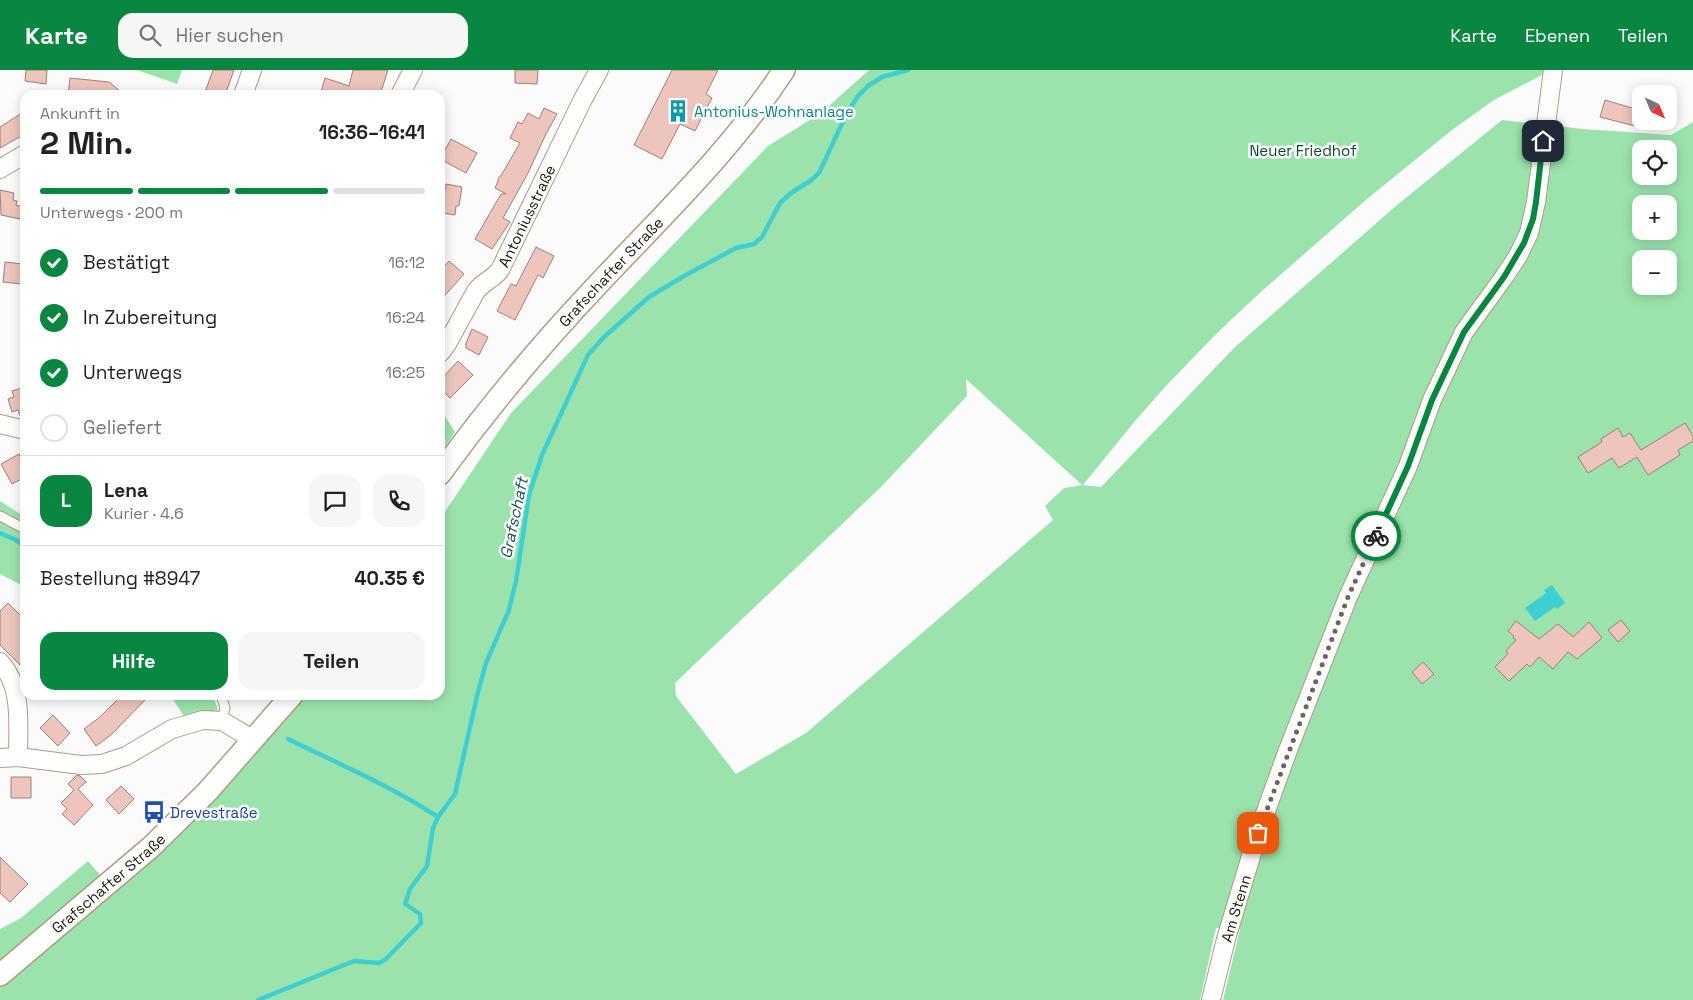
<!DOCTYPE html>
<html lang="de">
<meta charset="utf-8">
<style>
:root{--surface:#fff;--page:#f6f6f6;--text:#222;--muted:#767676;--line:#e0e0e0;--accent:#098640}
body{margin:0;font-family:"Space Grotesk",sans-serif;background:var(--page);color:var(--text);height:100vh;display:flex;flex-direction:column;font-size:19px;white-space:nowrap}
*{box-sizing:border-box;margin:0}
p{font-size:16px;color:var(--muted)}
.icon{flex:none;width:28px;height:28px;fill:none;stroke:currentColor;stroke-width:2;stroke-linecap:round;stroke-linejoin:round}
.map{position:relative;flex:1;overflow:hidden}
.details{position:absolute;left:20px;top:20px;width:425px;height:610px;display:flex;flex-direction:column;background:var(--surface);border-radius:15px;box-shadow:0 2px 12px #0003}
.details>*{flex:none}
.needle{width:32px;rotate:136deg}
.tools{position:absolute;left:1632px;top:15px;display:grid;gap:10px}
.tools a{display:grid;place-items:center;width:45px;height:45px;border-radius:10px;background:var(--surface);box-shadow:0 2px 12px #0003;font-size:25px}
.pin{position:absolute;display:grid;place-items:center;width:42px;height:42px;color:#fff;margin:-21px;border-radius:10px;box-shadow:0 2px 8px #0006}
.courier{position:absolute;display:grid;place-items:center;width:50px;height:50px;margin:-25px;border:4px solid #098640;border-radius:50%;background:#fff;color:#222;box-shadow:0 1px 6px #0007}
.overview em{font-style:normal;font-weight:600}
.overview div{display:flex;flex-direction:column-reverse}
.overview{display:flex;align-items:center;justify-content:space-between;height:85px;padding:0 20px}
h1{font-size:32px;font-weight:600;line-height:38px}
.bar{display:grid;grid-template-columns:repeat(4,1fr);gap:8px 5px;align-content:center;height:60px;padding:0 20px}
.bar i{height:6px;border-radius:4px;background:var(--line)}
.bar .selected{background:var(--accent)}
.bar p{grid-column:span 4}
.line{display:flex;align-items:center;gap:12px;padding:0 20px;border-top:1px solid var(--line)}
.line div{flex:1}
.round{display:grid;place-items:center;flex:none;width:52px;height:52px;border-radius:15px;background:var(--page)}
ol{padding:0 20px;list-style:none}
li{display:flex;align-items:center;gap:15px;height:55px}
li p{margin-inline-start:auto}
li .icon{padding:5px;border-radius:50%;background:var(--accent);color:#fff;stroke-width:4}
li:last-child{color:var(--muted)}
li i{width:28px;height:28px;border:2px solid var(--line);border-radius:50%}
.action{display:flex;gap:10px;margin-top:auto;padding:10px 20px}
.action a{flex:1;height:58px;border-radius:15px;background:var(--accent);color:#fff;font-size:20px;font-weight:600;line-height:58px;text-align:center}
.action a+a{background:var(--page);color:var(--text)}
header{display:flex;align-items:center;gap:30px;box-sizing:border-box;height:70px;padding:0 25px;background:var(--accent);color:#fff}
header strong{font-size:24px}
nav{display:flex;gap:28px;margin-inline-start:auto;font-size:18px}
.search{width:350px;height:45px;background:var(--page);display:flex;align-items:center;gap:12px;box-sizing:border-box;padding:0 18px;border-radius:15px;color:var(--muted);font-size:19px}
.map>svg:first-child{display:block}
</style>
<header>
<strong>Karte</strong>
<div class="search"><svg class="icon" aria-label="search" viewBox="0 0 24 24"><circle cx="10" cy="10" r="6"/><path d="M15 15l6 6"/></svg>Hier suchen</div>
<nav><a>Karte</a><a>Ebenen</a><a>Teilen</a></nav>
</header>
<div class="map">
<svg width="1693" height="930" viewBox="0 0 1693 930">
<rect width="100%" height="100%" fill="#fbfbfb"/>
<!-- green -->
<path fill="#9be3ad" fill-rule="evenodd" d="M137,0H182L177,14Z
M869,0H1543L1542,5L1494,30L1452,60L1367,129L1263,220L1217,263L1165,317L1135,351L1083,415L1101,417L1235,277L1397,135L1502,50L1583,59L1671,65L1693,52V930H1223L1240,859L1216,858L1200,930H0V917L164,780L306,625H440V449L511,343L768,76L821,43ZM1641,79H1669V106H1641ZM1641,134H1669V161H1641ZM1641,189H1669V216H1641ZM966,309L1082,415L1064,418L1045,436L1053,450L806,663L736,704L676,626L675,613L881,417L967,326Z
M440,338L455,362L440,384Z
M0,431L25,447V517L0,504Z
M170,625H213L218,640L184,646Z
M88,791L101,806L0,893V859L21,848Z"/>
<!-- water -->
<path fill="#3fced1" d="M1552,515L1565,533L1557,539L1555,537L1535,551L1525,538L1546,523L1544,520Z"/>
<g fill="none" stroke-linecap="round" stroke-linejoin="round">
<!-- stream -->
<path stroke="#3fced1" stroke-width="4.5" d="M0,463L16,470L25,477
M203,625L206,627
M288,669C339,694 391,716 438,747
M258,930L354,891L379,893L386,889L421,853L420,844L405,834L410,819L427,796L433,758L438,747L455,724L477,626L486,593L509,540L516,511L529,425L542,385L588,285L604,267L649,227L684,206L736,178L754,174L762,167L780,133L791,123L810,111L819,103L846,45L858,26L868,16L882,7L908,0"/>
</g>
<!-- building -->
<path fill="#edc5bc" stroke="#a27e76" d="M26,0H47L46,14L25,11Z
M213,0H234L225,25H204Z
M353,0H388L380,25H320L325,8L349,16Z
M515,0H538L537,14L515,13Z
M672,0H718L706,24L712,28L695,61L680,54L662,89L634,75Z
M70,8L109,12L125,25H68Z
M1605,30L1639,40L1635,56L1600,47Z
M544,38L557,44L546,64L528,103L503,148L510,152L492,179L475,169L501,124H506L495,118L498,111V109L502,104L520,73L510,68L518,52L522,54L528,43L539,49Z
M25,41V64L0,78V57Z
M451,69L477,83L466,103L440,89Z
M446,114L462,117L459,136H456L455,145L442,143L443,134L440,133V117L446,118Z
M0,120L14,123L13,130L17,131L16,135L22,137L20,149L1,145Z
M536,177L554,186L543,208L538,205L515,250L497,241L511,214L516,216Z
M449,191L464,204L440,231V202Z
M5,192L23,194L21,214L3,212Z
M472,259L488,267L479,285L466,278V273Z
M458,291L473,305L450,328L440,318V310Z
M25,317V349L21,348L18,340L12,342L8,329L14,327L12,321Z
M1685,353L1693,366V371L1678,380L1680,385L1648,405L1637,387L1619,398L1612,388L1588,403L1578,387L1602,372L1601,369L1618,358L1623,367L1630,363L1641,380Z
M19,384L25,396V407L12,414L1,394Z
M8,533L25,550V600L0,575V541Z
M1621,550L1630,561L1618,572L1608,560Z
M1516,551L1539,569L1558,554L1573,567L1589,552L1602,568L1577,589L1568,582L1553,599L1539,587L1530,597L1527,594L1509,611L1495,597L1508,584L1506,581L1516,570L1513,568L1514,566L1508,561Z
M1423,592L1434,604L1422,614L1412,602Z
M122,625H150L112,664L96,676L84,659L100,647Z
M53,645L70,663L58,676L40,658Z
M77,705L80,706L86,712L78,719L93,735L74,755L62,744L67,739L61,733L74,720L68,714Z
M11,707H31V728H11Z
M121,716L134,729L119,744L106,730Z
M0,787L28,814L10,832L0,823Z"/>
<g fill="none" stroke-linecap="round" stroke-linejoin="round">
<defs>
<path id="service" d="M0,446L25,459
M221,625L225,638L222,651"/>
<g id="minor">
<path d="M243,25L252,0"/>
<path d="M400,25L413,0"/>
<path d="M0,99L25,84"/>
<path id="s1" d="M440,283L447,274L476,221C483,212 493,209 500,200L582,31L599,0"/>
<path d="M0,354L25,360"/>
<path d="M0,592C23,617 18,655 18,687"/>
<path d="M0,688L18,687L81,695L102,694L126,686L172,659L203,650L222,651L254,670"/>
<path id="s2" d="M1211,930L1226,869L1258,763L1288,680L1348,527L1408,396L1432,330L1464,262L1504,207L1518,186L1529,163L1536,132L1553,0"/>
</g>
<g id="tertiary">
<path id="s3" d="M440,404C490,335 544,271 603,209C666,142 733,78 784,0"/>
<path id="s4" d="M0,905L151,777L208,721L292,625"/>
</g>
</defs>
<!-- service casing -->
<use href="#service" stroke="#b19b7f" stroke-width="11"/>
<!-- minor casing -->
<use href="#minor" stroke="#b19b7f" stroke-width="20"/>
<!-- tertiary casing -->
<use href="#tertiary" stroke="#b19b7f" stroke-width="24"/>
<!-- service -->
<use href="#service" stroke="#fff" stroke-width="9"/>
<!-- minor -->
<use href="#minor" stroke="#fff" stroke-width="18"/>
<!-- tertiary -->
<use href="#tertiary" stroke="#fff" stroke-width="21"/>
</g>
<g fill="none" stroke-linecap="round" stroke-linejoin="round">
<!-- done -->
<path stroke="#6b665f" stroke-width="5" stroke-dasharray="0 9" d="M1258,763L1348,527L1376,466"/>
<!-- route -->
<path stroke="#098640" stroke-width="6" d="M1376,466L1408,396L1432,330L1464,262L1504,207L1524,173L1533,149L1536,132L1543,71"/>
</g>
<!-- icons -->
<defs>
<symbol id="building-bare" viewBox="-9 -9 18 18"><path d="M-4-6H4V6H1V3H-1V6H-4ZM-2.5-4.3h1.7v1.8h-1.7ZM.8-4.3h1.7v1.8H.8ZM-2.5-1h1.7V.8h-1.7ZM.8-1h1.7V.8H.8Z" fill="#0f9aa8" stroke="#fff" stroke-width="2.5" paint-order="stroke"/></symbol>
<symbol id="bus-bare" viewBox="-9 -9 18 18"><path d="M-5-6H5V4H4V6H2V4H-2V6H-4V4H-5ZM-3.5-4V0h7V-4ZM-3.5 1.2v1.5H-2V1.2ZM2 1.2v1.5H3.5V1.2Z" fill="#1a4fb4" stroke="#fff" stroke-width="2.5" paint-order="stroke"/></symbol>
</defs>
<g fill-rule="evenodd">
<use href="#building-bare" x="662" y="25" width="32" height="32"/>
<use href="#bus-bare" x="138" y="726" width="32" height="32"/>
</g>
<g text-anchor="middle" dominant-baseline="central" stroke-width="5" stroke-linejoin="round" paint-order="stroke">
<!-- culture labels -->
<g font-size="15" fill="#0d838f" stroke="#fff" text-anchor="start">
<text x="694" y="41">Antonius-Wohnanlage</text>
</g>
<!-- park labels -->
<g font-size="15" fill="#0c4a24" stroke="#fff">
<text x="1303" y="80">Neuer Friedhof</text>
</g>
<!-- street labels -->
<g font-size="15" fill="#1e160b" stroke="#fff">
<text stroke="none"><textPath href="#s1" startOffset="164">Antoniusstraße</textPath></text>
<text stroke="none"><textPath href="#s3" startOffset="265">Grafschafter Straße</textPath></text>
<text stroke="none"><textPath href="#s4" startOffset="142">Grafschafter Straße</textPath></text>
<text stroke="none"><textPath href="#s2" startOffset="95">Am Stenn</textPath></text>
</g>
<!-- transit labels -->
<g font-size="15" fill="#164399" stroke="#fff" text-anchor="start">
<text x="170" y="742">Drevestraße</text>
</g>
<!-- water labels -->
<g font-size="16" font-style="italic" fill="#1a5556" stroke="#fff">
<text transform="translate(514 448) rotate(-78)">Grafschaft</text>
</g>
</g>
</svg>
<div class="tools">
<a><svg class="needle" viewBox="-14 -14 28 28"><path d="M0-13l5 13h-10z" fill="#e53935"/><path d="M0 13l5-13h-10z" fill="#767676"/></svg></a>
<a><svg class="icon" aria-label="locate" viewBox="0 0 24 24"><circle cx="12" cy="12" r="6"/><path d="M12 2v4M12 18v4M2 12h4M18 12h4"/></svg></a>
<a>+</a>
<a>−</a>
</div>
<div class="pin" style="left:1258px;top:763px;background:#ea580c"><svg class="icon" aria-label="bag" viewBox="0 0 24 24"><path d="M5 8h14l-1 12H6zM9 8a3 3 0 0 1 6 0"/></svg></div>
<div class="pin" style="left:1543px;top:71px;background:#1f2937"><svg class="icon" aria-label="home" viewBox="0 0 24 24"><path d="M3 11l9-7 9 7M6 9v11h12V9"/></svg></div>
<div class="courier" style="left:1376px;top:466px"><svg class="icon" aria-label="bike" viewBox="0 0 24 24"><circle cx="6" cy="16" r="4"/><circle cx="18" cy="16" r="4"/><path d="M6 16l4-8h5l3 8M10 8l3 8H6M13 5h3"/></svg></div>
<section class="details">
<div class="overview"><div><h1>2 Min.</h1><p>Ankunft in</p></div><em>16:36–16:41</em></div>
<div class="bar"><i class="selected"></i><i class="selected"></i><i class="selected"></i><i></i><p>Unterwegs · 200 m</p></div>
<ol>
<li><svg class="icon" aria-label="check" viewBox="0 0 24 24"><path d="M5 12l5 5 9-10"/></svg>Bestätigt<p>16:12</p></li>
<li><svg class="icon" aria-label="check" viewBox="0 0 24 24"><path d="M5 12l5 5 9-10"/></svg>In Zubereitung<p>16:24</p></li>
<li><svg class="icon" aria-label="check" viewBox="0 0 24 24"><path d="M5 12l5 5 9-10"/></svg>Unterwegs<p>16:25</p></li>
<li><i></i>Geliefert</li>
</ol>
<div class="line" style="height:90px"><b class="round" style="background:var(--accent);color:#fff">L</b><div><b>Lena</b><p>Kurier · 4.6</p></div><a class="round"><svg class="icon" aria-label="chat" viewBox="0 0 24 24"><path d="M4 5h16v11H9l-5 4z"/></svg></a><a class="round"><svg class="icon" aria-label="phone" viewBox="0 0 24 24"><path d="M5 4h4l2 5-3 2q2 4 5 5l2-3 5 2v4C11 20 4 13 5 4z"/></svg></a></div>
<div class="line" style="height:65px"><div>Bestellung #8947</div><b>40.35 €</b></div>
<div class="action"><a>Hilfe</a><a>Teilen</a></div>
</section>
</div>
